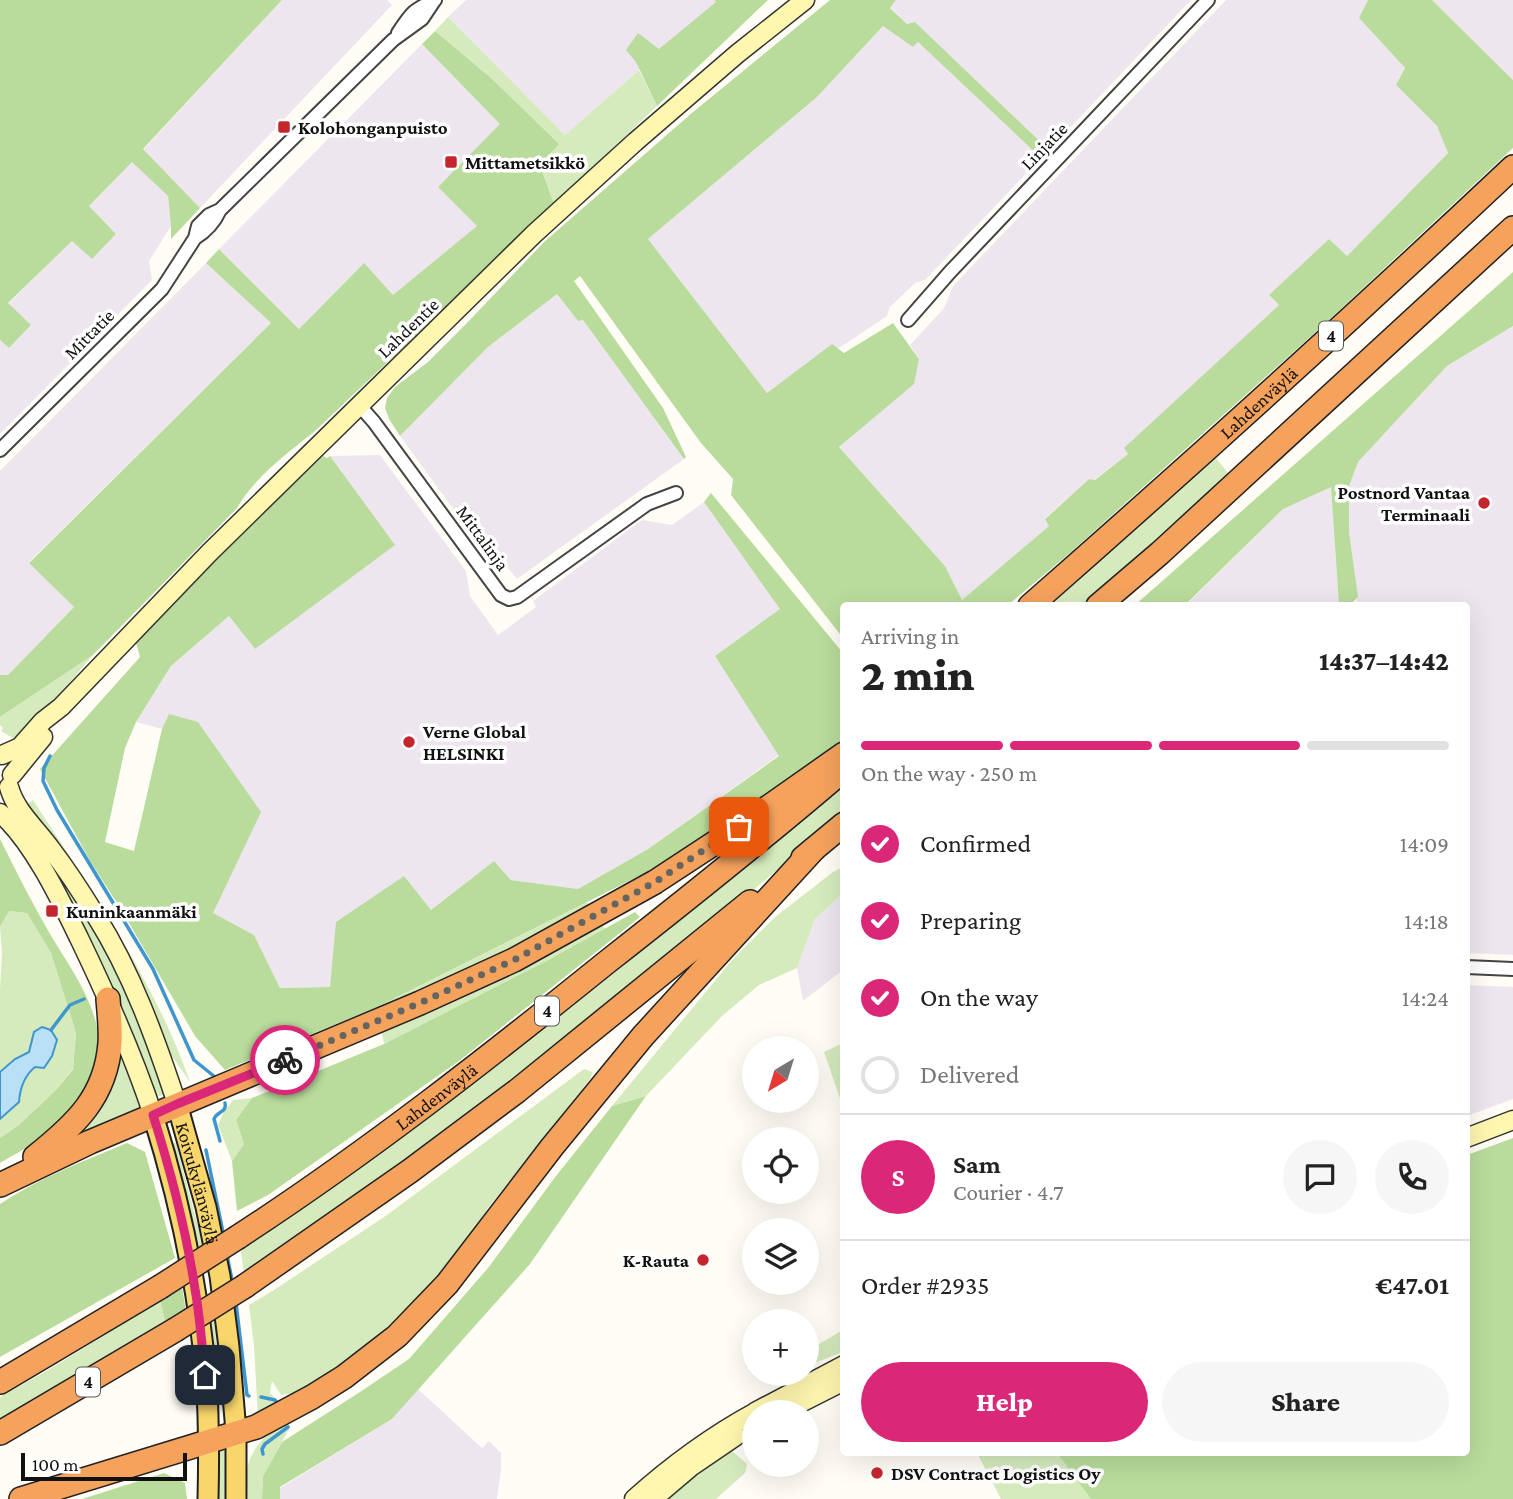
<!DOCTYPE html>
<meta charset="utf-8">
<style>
:root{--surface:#fff;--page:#f6f6f6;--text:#222;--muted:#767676;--line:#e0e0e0;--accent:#db2777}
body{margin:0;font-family:"Crimson Pro",serif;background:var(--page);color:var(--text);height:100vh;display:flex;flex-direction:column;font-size:26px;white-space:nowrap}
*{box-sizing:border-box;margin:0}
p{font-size:23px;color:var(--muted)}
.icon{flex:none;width:38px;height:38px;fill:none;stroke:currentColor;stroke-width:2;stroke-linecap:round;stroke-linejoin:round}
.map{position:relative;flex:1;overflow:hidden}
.sheet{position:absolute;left:840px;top:602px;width:630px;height:854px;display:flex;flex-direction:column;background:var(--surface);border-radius:7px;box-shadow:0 7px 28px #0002}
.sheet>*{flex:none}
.needle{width:46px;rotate:218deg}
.tools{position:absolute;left:742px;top:1036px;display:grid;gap:14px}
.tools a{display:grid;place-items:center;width:77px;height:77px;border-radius:50%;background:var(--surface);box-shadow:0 7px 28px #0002;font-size:35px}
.scale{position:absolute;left:21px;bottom:18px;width:166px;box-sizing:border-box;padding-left:7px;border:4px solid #111;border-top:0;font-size:19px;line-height:24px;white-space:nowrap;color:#111;-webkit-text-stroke:5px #fff;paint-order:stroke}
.pin{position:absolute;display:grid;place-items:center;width:60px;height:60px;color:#fff;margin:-30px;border-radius:14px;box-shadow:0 4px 10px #0006}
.courier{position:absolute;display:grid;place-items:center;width:70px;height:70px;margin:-35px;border:5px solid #db2777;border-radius:50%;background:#fff;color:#222;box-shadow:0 2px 9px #0007}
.summary em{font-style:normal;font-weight:800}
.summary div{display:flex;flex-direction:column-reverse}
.summary{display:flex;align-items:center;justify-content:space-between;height:119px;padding:0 21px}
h1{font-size:46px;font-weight:800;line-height:52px}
.bar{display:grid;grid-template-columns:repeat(4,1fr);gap:10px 7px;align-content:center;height:84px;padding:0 21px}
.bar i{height:9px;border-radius:5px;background:var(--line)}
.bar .on{background:var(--accent)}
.bar p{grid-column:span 4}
.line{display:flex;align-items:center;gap:18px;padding:0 21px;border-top:2px solid var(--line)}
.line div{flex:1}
.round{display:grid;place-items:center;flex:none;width:74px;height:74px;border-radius:37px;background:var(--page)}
ol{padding:0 21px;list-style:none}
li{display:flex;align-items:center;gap:21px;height:77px}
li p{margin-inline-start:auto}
li .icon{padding:7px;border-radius:50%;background:var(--accent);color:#fff;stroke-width:4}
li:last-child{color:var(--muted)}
li i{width:38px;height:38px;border:4px solid var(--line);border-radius:50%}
.primary-button{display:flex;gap:14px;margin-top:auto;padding:14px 21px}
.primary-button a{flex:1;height:80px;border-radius:42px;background:var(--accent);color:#fff;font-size:28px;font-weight:800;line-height:80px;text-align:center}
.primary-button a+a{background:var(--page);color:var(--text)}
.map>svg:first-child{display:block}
</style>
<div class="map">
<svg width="1513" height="1499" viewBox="0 0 1513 1499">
<rect width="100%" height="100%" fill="#fffdf5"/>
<!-- industrial -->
<path fill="#eee6ef" d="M282,0H387L392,5L200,208L143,150Z
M466,0H714L716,2L565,135L448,17Z
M896,0H1191L1049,150L915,22L907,24L890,7Z
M1226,0H1368L1359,18L1405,68L1396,85L1437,126L1448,153L1347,256L1329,239L1269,295L1279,305L1125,448L1128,454L1094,480L1089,479L1045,518L1049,526L962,600L945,566L839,447L913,384L919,359L910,345L944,308L953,286Z
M1432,0H1513V80Z
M883,26L913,46L918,42L1041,158L925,280L915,283L890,307L887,316L838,349L832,345L767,393L648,239L817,97Z
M422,44L501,124L438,187L478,226L393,295L363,264L299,329L219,249Z
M133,161L168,196L171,226L149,261L152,280L0,434V340L9,348L31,325L8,304L72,240L92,259L116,234L89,206Z
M206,263L271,323L29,562L74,607L8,675H0V471Z
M557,294L578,321L583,320L684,459L517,579L506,566L487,555L400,436L488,347Z
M1513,326V955L1467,953L1466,606L1357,605L1349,532V485L1358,462L1447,366Z
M380,455L466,571L470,596L498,635L536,607L533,601L642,520L672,525L704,502L781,609L715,656L779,755L648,849L578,889L511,880L494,861L431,910L404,877L337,922L330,987L280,988L254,935L212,913L169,714L162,729L136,722L171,666L229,616L255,649L394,545L330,456Z
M1331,486L1339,605L1185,606L1283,509Z
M843,893V970L803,1001L797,968L815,919Z
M1466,985L1513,987V1099L1467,1116Z
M418,1389L482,1448L489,1441L501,1453V1470L497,1499H280V1488L392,1419Z"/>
<!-- green -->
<path fill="#d5ebbd" d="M448,17L565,135L639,70L657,106L554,204L540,164L558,144L491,78L435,31Z
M1216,458L1232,478L1087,605L1050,606Z
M93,655L19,742L1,731L3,728L0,725V717Z
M843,783V814L710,927L386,1178L244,1274L241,1251L248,1243C351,1172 454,1100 553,1022C651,944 747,863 843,783Z
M33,800C91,890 155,981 190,1082L169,1052L152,1010L22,808Z
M18,817L39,841L104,945L135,1010L167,1094L155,1097Z
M843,867V893L815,919L797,968L759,985L722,1016L646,1096L612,1106L732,960L775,917L833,872Z
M587,902L605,929L550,959L384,1044L377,1007Z
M9,911L27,913L51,953L76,1033L73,1068L57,1089L19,1125L0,1138V989L2,952L0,927Z
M843,1043V1107L824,1052Z
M118,1044L143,1113L57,1149Z
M584,1069L593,1072L590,1079L488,1208L452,1263L382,1332L345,1364L297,1393L281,1395L272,1381L270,1393L282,1406L258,1417L254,1346L249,1305L274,1290L387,1215Z
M252,1098L236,1120L244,1144L232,1161L218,1125L224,1112L233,1100Z
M176,1143L203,1246L197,1249L170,1144Z
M160,1301L166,1324L0,1425V1397L50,1369Z
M218,1318L226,1400H220L211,1323Z
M843,1330V1352L807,1366V1351Z
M287,1419L290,1427L263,1476L262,1499H248C248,1489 246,1475 248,1465C254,1445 269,1430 287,1419Z
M229,1450L231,1499H216V1451Z
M732,1451L747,1464L745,1473L716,1499H668L685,1484Z
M977,1453H1057L1091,1499H1001Z"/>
<!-- forest -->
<path fill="#b9dc9c" d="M0,0H282L143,149L200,208L171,239V226L168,196L132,162L89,206L116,234L92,259L72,241L8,303L31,325L9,348L0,340Z
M714,0H768L657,106L636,62L626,50L638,33L659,49L716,2Z
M830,0H896L890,8L907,24L915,22L1049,150L1041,158L918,42L913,47L883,26L817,97L648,239L767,393L832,344L844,353L893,323L919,359L914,384L839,447L945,566L962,600L1049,526L1045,519L1089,479L1095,480L1128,454L1124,448L1279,305L1269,295L1329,239L1347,256L1448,153L1437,126L1396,85L1405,68L1359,18L1368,0H1432L1513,80V148L1330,319L1071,552L1008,605L844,606L843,638L731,495L733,479L701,443L580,276L574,281L663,408L686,457L684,459L583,320L578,321L557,294L488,347L400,436L389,419L385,408L387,398L395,387L428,362L467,323L544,242L693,112Z
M435,31L491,78L559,144L540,165L554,204L314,432C286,454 255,477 237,508L93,655L0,717V675H8L74,607L29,563L271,323L206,263L219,249L299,329L364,263L393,295L477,226L438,187L500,124L422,44Z
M1513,272V326L1447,366L1358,462L1349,486V532L1358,597L1350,605H1339L1331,487L1283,509L1185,605H1135Z
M323,456L327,458L330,456L395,545L255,649L229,616L171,666L136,722L125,748L105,842L134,851L162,729L169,714L198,722L261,812L213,913L254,935L280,988L330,987L336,922L404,876L431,910L494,861L511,880L578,889L648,849L779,756L715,656L780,609L704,502L711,493L843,653V741L797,777L687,852L377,1007L225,1070L195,1036L119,906L90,861L40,769L140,657L135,639Z
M0,839C16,871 32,903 50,934C66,961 86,988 95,1019C108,1061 82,1105 50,1132C36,1144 16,1153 0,1163V1138L19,1125L57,1089L73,1069L76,1033L51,953L27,913L9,911L0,927Z
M635,912L640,917L459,1061L268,1195L237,1211L232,1161L244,1144L236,1120L252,1098L384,1044L550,959Z
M646,1096L530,1264L392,1419L280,1487V1499H262L263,1476L282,1442L360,1392L409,1359L488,1268L556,1176L612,1106Z
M1513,1138V1499H1091L1057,1453L1466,1452L1467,1155Z
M127,1143L145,1152L175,1258L0,1357V1204C39,1178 84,1161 127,1143Z
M182,1287L186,1311L166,1324L160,1301Z
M164,1473L185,1483L187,1499H82Z"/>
<!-- water -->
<path fill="#b9e0f7" stroke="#3f96cf" stroke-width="2" d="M42,1027L51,1030L57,1040L52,1056L44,1068L35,1067C24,1076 20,1088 19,1102L0,1119V1072L15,1059L29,1052L34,1032Z"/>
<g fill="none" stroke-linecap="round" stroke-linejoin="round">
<!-- stream -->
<path stroke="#3f96cf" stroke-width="3.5" d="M50,756L44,768L43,781L57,810L153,969L194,1060L215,1077
M51,1030L70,1005L84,999
M220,1141L214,1119C217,1111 227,1113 225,1103
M206,1150L224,1237
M227,1255L233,1285
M236,1303L247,1395L249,1396
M261,1397L275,1400L277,1403
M263,1454L262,1449L265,1444L288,1427"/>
<defs>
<path id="street" d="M398,33C412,12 412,11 435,0
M195,238C207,231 214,223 220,210
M908,320L950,272L1208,0
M359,405L374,422L501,595L509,599L517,597L647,504L676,493
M0,450L162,289L195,238L198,226L209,215L220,210L393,40L422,19L434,1
M1466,967L1513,969"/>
<path id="secondary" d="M2,755L20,747L43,721L61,707L209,553L534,234L635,142L737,54L805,0
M12,775L43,737
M9,787C16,812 36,828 51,849C67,870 82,893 96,916C132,973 156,1040 177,1104
M0,813C33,842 60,899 79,938C107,996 133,1054 153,1115
M1466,1138L1513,1120
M755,1412L844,1365
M783,1412L844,1381
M634,1499C671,1466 710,1437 754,1413
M653,1499L692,1466L736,1436"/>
<g id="primary">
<path id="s1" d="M177,1104L206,1207L220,1276L229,1347L236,1432V1499"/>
<path d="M153,1115C180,1201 198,1287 206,1376C209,1417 209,1458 208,1499"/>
</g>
<g id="highway">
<path id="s2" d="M1030,606C1194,462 1355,316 1513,167"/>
<path d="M1098,606L1160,553L1513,228"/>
<path d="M803,858L844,824"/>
<path d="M35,1157C75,1125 106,1097 110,1043C111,1028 109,1013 108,999"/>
<path d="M0,1185L90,1142L420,1003L514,960L655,882L760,813L844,754"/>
<path id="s3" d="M238,1237C367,1153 488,1058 607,962C686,900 765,837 841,772"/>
<path d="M245,1286L410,1171L517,1091L750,902"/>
<path d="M0,1382L160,1287"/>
<path d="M0,1433L175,1330"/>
<path d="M21,1499L256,1427L312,1397L344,1377L397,1336L447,1284L552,1147L643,1036L813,850"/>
</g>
</defs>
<!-- street casing -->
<use href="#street" stroke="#444" stroke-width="16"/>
<!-- secondary casing -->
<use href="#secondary" stroke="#333" stroke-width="21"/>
<!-- primary casing -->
<use href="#primary" stroke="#222" stroke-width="23"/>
<!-- highway casing -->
<use href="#highway" stroke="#222" stroke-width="26"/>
<!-- street -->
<use href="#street" stroke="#fff" stroke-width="12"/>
<!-- secondary -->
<use href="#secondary" stroke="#fff6b0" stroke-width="18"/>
<!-- primary -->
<use href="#primary" stroke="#f9d66b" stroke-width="19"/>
<!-- highway -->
<use href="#highway" stroke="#f5a25d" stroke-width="23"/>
<defs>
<path id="highway-bridge" d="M160,1287L238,1237
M175,1330L245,1286"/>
</defs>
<!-- highway-bridge casing -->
<use href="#highway-bridge" stroke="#222" stroke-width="26" stroke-linecap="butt"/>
<!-- highway-bridge -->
<use href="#highway-bridge" stroke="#f5a25d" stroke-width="23"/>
</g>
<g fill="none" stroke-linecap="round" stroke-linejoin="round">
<!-- done -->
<path stroke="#646461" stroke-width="7" stroke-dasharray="0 12.6" d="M285,1060L420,1003L514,960L655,882L739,827"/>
<!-- route -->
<path stroke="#db2777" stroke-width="9" d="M205,1375C202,1346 200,1317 195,1289C186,1230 171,1172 153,1115L177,1104L285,1060"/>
</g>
<!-- markers -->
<g fill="#c4262e" stroke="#fff" stroke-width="2.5">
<rect x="277" y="120" width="14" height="14" rx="3.5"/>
<rect x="444" y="155" width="14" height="14" rx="3.5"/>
<circle cx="1484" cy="503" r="7"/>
<circle cx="409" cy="742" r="7"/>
<rect x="45" y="904" width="14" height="14" rx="3.5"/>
<circle cx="703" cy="1260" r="7"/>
<circle cx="877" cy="1473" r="7"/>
</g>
<g text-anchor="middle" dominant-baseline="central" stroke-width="7" stroke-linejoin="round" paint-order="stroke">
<!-- shield labels -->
<g fill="#fff" stroke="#585858" stroke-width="2">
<rect x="1319" y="321.5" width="24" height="29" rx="5"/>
<rect x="535" y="996.5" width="24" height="29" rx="5"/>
<rect x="76" y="1367.5" width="24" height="29" rx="5"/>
</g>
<g font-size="18" font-weight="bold" fill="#111">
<text x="1331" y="336">4</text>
<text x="547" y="1011">4</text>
<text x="88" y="1382">4</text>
</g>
<!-- poi labels -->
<g font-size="19" font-weight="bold" fill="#111" stroke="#fff" text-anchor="start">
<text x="298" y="127">Kolohonganpuisto</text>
<text x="465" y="162">Mittametsikkö</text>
<text x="1470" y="492" text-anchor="end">Postnord Vantaa<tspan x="1470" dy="22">Terminaali</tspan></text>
<text x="423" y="731">Verne Global<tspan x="423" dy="22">HELSINKI</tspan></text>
<text x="66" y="911">Kuninkaanmäki</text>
<text x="689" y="1260" text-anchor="end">K-Rauta</text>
<text x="891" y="1473">DSV Contract Logistics Oy</text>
</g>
<!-- street labels -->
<g font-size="19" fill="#111" stroke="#fff">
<text transform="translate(1044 146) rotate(-46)">Linjatie</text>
<text transform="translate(408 328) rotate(-44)">Lahdentie</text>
<text transform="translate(89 334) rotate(-45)">Mittatie</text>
<text stroke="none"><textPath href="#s2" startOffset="306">Lahdenväylä</textPath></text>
<text transform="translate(483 538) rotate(54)">Mittalinja</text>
<text stroke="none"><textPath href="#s3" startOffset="243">Lahdenväylä</textPath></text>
<text stroke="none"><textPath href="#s1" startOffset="82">Koivukylänväylä</textPath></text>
</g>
</g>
</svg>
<div class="tools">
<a><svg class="needle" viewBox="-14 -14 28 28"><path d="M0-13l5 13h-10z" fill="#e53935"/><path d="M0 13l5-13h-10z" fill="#767676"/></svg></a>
<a><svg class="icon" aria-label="locate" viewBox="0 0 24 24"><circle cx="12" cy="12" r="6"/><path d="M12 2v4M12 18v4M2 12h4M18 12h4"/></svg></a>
<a><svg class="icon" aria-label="layers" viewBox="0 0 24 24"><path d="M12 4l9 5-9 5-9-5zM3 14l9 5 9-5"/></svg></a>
<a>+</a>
<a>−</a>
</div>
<div class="scale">100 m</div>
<div class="pin" style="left:739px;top:827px;background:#ea580c"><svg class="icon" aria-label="bag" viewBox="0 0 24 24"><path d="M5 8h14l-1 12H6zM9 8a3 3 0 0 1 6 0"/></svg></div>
<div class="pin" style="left:205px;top:1375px;background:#1f2937"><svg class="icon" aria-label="home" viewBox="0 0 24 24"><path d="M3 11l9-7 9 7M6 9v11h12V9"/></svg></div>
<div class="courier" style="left:285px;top:1060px"><svg class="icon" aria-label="bike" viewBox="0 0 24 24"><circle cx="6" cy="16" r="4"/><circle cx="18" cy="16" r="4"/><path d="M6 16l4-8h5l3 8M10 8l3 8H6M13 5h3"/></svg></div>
<section class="sheet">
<div class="summary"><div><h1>2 min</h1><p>Arriving in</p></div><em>14:37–14:42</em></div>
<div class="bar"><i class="on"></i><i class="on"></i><i class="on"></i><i></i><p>On the way · 250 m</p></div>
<ol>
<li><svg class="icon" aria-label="check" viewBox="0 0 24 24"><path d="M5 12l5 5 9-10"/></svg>Confirmed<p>14:09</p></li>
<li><svg class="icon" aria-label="check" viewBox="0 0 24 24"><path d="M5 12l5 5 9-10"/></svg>Preparing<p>14:18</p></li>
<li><svg class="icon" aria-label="check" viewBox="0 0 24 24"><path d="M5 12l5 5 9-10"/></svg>On the way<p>14:24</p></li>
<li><i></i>Delivered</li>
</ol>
<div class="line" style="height:126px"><b class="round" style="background:var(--accent);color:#fff">S</b><div><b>Sam</b><p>Courier · 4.7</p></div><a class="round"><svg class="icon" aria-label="chat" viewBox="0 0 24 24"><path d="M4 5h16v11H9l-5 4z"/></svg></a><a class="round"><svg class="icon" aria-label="phone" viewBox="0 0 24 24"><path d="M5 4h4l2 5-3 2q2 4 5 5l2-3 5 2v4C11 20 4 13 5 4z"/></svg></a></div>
<div class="line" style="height:91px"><div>Order #2935</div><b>€47.01</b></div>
<div class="primary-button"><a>Help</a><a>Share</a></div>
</section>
</div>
